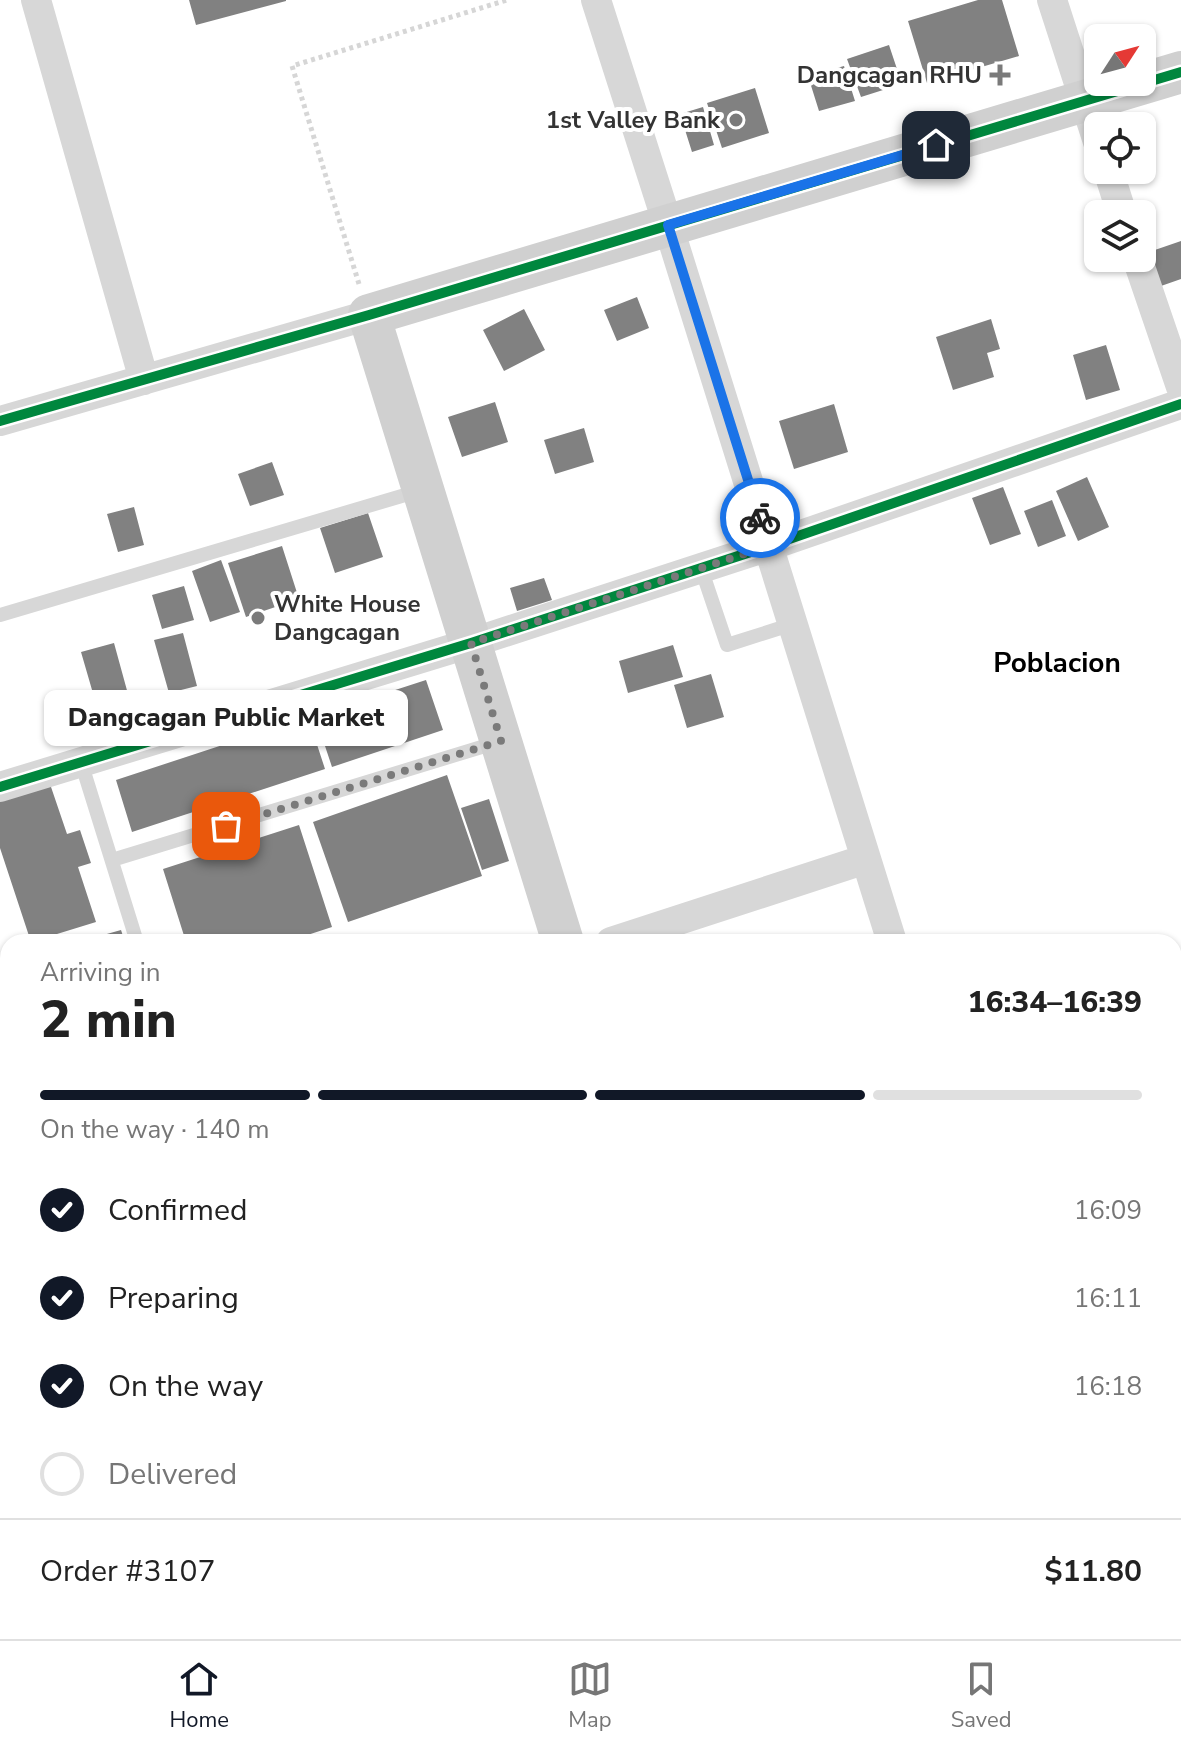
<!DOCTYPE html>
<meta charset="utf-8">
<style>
:root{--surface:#fff;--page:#f2f2f2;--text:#222;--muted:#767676;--line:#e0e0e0;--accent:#111827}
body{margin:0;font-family:"Nunito Sans",sans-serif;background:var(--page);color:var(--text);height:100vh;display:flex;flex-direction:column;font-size:30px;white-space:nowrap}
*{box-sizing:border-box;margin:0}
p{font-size:26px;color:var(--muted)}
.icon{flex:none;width:44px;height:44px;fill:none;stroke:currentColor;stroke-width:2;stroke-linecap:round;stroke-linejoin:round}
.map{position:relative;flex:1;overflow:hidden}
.drawer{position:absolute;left:0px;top:934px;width:1182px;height:706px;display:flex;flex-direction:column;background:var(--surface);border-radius:24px 24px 0 0;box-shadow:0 2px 6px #0004}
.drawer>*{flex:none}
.needle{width:52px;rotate:54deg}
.fabs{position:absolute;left:1084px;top:24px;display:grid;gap:16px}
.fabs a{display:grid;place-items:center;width:72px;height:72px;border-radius:12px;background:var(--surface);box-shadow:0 2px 6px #0004;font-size:40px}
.pin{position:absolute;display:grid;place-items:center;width:68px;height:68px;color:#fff;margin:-34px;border-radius:16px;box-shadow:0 4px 12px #0006}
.courier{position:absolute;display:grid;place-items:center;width:80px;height:80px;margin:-40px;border:6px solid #1a73e8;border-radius:50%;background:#fff;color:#222;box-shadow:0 2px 10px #0007}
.bubble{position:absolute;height:56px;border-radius:12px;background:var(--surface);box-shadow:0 2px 6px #0004;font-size:26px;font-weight:800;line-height:56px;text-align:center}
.overview em{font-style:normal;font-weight:800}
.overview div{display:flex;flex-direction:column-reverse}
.overview{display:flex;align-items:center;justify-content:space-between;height:136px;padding:0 40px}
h1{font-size:52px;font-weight:800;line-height:60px}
.bar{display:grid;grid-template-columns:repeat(4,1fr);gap:12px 8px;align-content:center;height:96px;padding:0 40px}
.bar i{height:10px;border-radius:6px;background:var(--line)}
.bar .current{background:var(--accent)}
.bar p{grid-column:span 4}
.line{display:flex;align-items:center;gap:20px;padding:0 40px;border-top:2px solid var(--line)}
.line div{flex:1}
ol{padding:0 40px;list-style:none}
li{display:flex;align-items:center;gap:24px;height:88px}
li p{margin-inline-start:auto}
li .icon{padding:8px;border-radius:50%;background:var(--accent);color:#fff;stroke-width:4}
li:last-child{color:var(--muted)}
li i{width:44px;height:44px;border:4px solid var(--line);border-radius:50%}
.tabs{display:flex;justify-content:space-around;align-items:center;height:112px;border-top:2px solid var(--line);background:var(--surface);font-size:22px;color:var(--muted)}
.tabs a{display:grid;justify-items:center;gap:4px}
.tabs .current{color:var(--accent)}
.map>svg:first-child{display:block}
</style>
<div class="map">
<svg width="1181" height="1639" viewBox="0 0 1181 1639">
<rect width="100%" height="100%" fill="#fff"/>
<!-- green -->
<path fill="#f1f5ed" d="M8,1164V1272L0,1246V1166Z"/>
<!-- building -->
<path fill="#818181" d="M189,0H286V1L196,25Z
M978,0H1002L1019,56L927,83L908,21Z
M889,45L902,84L861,97L847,59Z
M844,66L855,101L819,111L808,76Z
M755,88L769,133L722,148L707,103Z
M703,107L714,145L692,152L680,114Z
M1181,241V279L1161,286L1149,252Z
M637,297L649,328L617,341L604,310Z
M524,309L545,350L504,371L483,330Z
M991,319L1000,349L987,353L994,377L953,390L936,337Z
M1106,345L1120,390L1086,400L1073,355Z
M495,402L508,442L462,457L448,417Z
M834,404L848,452L794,469L779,421Z
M584,428L594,462L555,474L544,440Z
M272,462L284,495L250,506L238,474Z
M1087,477L1109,527L1078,541L1056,491Z
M1003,487L1021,534L990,545L972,498Z
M1052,500L1066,536L1038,547L1024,511Z
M134,507L144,545L118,552L107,514Z
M368,513L383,557L335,573L320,528Z
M282,546L299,599L246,617L228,563Z
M221,560L240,612L210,622L192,571Z
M544,578L552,600L517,611L510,588Z
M184,586L194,620L162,629L152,595Z
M183,633L197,686L169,693L154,640Z
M114,643L131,705L99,714L81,652Z
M673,645L683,677L628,693L619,661Z
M711,674L724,717L687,728L674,685Z
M426,680L443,730L332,767L315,716Z
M308,717L325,769L132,832L116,780Z
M447,775L482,876L348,922L313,822Z
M50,784L67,834L80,830L91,863L78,867L96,922L31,942L0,848V801Z
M489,799L509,861L482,870L461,808Z
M299,825L332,927L286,942H186L163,869Z
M121,930L125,942H82V941Z
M8,971V1024H7L0,1001V973Z
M8,1084V1112L7,1113L0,1086Z
M1174,1357L1181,1380V1396L1174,1398Z
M1181,1513V1566L1174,1567V1515Z"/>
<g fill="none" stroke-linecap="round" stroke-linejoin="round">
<!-- path -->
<path stroke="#d6d6d6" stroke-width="5" stroke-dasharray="4 4" stroke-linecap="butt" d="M359,284L292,66L507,0
M0,1283L8,1310"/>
<!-- lane -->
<path stroke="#d7d7d7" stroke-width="14" d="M701,568L727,645L793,624
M0,615L422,490
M81,762L137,942
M112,860L498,742
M0,1518L8,1528
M0,1636L12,1632"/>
<!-- street -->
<path stroke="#d7d7d7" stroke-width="30" d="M36,0L144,380
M596,0L668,225L892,942
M1052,0L1098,142
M1108,170L1122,214
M1137,258L1181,387
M0,421L369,315
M0,787L471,643L769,546L1181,404
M611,942L866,859
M0,1132L8,1130
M0,1360L8,1387
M1174,1615L1181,1613
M85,1632L87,1639
M782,1632L784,1639
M1094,1639L1117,1632"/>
<!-- secondary -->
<path stroke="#d0d0d0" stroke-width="42" d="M563,942L369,315L1181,72"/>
<!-- highway -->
<path stroke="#c4c4c4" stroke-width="44" d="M1174,1198L1181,1196
M0,1570L8,1568"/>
<defs>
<path id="cycleway" d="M0,421L369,315L1181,72
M0,787L471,643L769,546L1181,404"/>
</defs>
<!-- cycleway casing -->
<use href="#cycleway" stroke="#fff" stroke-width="15"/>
<!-- cycleway -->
<use href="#cycleway" stroke="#00873e" stroke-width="10"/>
</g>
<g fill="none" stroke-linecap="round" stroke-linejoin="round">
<!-- done -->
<path stroke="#7a7a7a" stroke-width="8" stroke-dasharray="0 14.4" d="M226,826L501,741L471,643L769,546L760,518"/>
<!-- route -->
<path stroke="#1a73e8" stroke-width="10" d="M760,518L668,225L936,145"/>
</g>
<!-- markers -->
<g fill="#7a7a7a" stroke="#fff" stroke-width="3">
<path d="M996 63h8v8h8v8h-8v8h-8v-8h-8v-8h8z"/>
<circle cx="736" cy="120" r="8"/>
<circle cx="258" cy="618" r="8"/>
</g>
<g text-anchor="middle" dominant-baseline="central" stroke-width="8" stroke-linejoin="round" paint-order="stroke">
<!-- poi labels -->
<g font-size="24" font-weight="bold" fill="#333" stroke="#fff" text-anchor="end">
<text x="982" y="75">Dangcagan RHU</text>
<text x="720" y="120">1st Valley Bank</text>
<text x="274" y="604" text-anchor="start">White House<tspan x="274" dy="28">Dangcagan</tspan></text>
</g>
<!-- quarter labels -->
<g font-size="28" font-weight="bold" fill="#000" stroke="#fff">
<text x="1057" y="663">Poblacion</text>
</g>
</g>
</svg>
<div class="fabs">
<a><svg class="needle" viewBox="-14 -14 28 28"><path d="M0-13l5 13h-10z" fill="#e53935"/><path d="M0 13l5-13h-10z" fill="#767676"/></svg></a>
<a><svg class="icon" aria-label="locate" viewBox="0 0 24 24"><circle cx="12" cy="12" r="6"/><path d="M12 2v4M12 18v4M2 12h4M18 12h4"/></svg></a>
<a><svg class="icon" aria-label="layers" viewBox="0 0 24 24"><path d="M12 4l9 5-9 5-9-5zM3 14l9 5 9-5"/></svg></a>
</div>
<div class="pin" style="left:226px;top:826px;background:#ea580c"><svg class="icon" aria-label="bag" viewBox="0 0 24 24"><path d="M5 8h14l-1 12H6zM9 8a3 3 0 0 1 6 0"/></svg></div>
<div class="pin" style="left:936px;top:145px;background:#1f2937"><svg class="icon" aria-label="home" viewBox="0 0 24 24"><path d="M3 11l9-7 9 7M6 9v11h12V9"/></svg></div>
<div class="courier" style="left:760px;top:518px"><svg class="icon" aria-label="bike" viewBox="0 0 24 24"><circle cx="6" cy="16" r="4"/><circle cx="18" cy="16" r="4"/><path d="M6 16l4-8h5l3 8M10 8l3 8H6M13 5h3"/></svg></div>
<div class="bubble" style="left:44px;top:690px;width:364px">Dangcagan Public Market</div>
<section class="drawer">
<div class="overview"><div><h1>2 min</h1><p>Arriving in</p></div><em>16:34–16:39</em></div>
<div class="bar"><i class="current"></i><i class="current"></i><i class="current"></i><i></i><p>On the way · 140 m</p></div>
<ol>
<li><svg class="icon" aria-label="check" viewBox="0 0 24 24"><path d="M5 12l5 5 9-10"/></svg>Confirmed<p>16:09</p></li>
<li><svg class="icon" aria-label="check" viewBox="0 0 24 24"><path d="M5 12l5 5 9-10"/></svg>Preparing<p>16:11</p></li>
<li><svg class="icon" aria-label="check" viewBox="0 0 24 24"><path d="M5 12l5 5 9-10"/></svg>On the way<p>16:18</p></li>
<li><i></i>Delivered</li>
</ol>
<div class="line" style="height:104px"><div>Order #3107</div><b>$11.80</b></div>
</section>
</div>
<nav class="tabs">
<a class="current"><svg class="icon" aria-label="home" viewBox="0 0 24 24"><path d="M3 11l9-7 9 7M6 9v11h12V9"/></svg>Home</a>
<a><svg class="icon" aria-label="map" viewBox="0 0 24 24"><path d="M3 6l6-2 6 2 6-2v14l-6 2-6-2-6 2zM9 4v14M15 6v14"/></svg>Map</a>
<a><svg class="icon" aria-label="saved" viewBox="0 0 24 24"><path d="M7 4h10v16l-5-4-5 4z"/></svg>Saved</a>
</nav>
